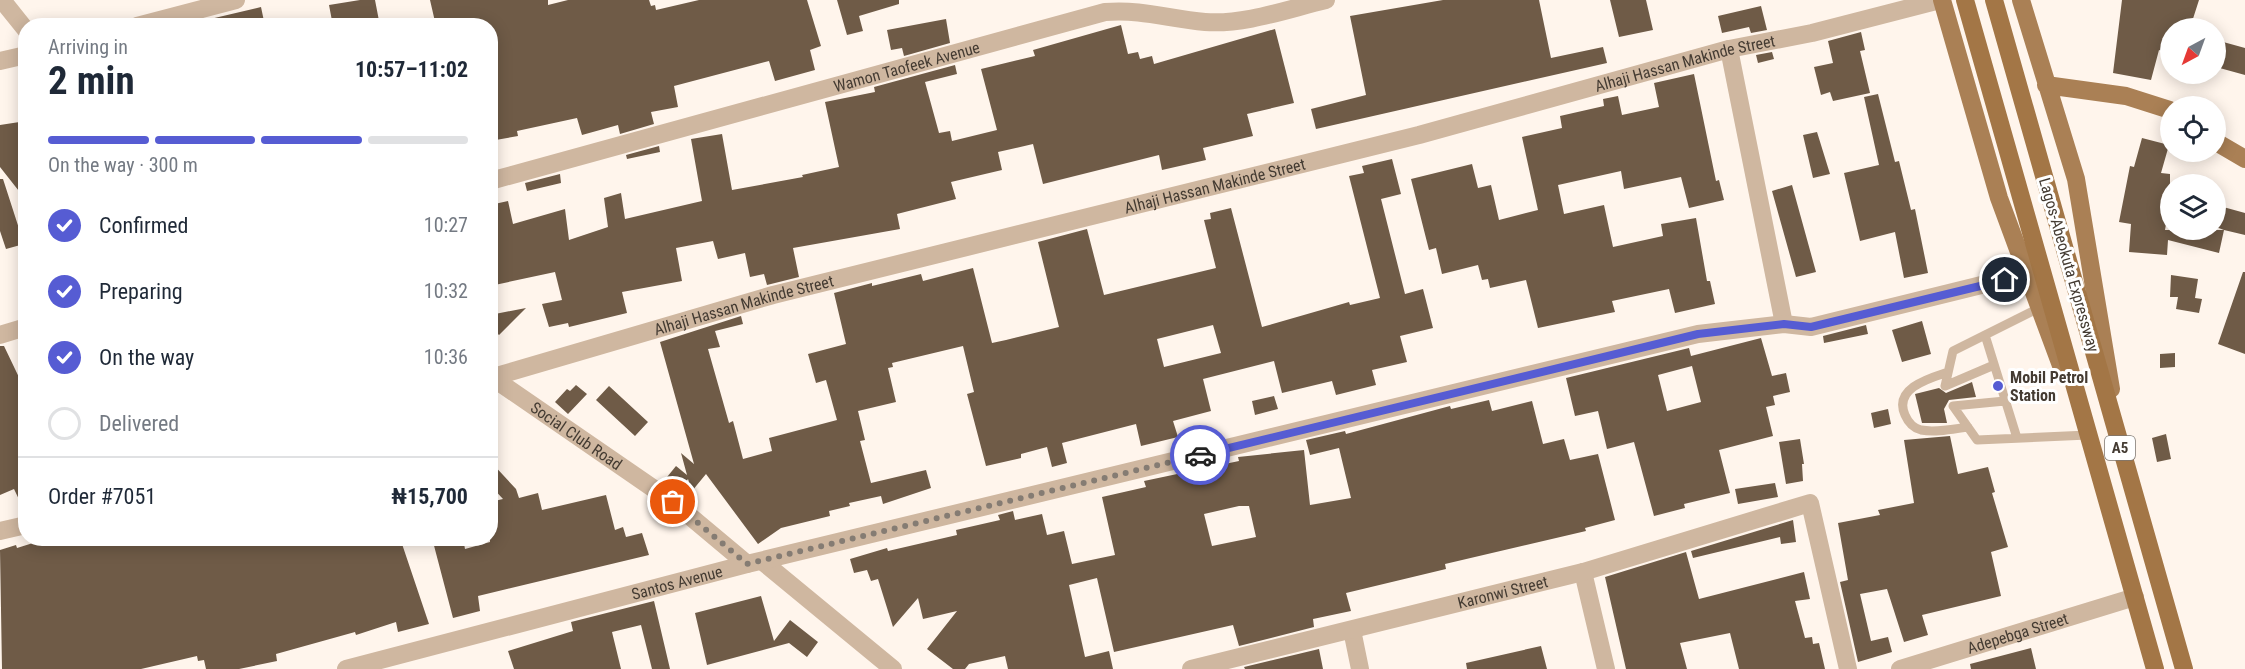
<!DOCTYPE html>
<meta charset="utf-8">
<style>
:root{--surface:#fff;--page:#f6f6f7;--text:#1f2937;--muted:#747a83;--line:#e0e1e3;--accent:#565cd3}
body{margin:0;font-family:"Roboto Condensed",sans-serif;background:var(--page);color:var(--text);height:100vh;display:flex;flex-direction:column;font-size:22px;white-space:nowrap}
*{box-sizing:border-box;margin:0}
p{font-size:20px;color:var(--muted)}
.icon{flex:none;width:33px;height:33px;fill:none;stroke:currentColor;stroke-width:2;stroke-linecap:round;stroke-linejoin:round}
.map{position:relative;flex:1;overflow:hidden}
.side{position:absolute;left:18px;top:18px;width:480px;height:528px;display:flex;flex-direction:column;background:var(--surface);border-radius:24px;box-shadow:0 3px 15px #0003}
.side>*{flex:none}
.needle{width:39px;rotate:221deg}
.buttons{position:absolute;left:2160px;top:18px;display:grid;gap:12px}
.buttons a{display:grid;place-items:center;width:66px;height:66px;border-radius:50%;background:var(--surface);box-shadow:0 3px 15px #0003;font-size:30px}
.pin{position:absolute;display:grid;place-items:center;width:51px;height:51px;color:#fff;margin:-26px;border:3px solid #fff;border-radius:50%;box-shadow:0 2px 6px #0007}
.courier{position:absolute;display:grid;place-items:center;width:60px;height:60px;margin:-30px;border:4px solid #565cd3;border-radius:50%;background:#fff;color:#222;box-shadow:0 2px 8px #0007}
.overview em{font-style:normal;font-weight:700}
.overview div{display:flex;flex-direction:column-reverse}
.overview{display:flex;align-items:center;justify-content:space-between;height:102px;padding:0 30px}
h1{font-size:39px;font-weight:700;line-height:45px}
.bar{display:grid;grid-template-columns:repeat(4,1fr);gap:9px 6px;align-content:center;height:72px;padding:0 30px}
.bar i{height:8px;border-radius:4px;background:var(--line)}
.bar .active{background:var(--accent)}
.bar p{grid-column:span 4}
.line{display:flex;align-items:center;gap:15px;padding:0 30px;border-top:2px solid var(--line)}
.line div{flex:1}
ol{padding:0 30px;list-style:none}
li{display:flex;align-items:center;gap:18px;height:66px}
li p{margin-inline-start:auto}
li .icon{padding:6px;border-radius:50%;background:var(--accent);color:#fff;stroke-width:4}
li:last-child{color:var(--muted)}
li i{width:33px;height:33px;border:3px solid var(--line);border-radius:50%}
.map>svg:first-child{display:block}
</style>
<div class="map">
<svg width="2245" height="669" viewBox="0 0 2245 669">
<rect width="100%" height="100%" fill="#fff5ec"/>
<!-- building -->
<path fill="#6f5b47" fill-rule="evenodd" d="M360,0H375L380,26H333L329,5Z
M430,0H548V5L568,0H649L651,6L655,5L656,10L699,0H807L821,46L810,50L815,70L775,81L769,61L674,86L678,107L651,112L654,124L620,134L618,125L582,135L577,118L517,131L518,136L490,141V26H436Z
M837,0H899V4L859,16L863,31L847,35Z
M1443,0H1539L1551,58L1603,47L1607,63L1316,129L1311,109L1366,95L1350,16Z
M1610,0H1646L1653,30L1619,37Z
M2122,0H2199L2190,28H2170V54L2159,50L2151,80L2113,73Z
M1761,6L1767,30L1751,33L1749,27L1722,33L1718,16Z
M261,7L265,26H207L206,20Z
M946,19L950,43L904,56L902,48L891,50L887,30Z
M1121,25L1128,54L1138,52L1140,59L1152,56L1154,64L1275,29L1294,103L1247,114L1253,136L1203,148L1206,160L1162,170L1159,155L1043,184L1033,144L998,152L1002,170L951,182L956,199L897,214L900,229L793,248L799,277L767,285L764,274L750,277L745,253L718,259L713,241L676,248L682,281L622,292L627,313L569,327L568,323L549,327L542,304L562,300L555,272L490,286V205L508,201L513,224L565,209L569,240L608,227L604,198L621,193L625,219L702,201L691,139L722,134L732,190L803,177L802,175L839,167L825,102L875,92L874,87L955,65L957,74L925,82L939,133L950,131L952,141L997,130L981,69L1035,56L1033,50Z
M1861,32L1865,50L1860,51L1870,93L1833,101L1830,92L1821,95L1814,67L1833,63L1828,41Z
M2216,40L2245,48V75L2216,67Z
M1772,52L1774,59L1758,63L1756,55Z
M1694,74L1716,181L1719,180L1724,200L1689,208L1681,177L1624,189L1621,171L1558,185L1564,214L1604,205L1613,247L1663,236L1661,224L1696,218L1707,281H1710L1715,304L1675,313L1669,289L1612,301L1615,312L1538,328L1526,280L1490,288L1488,279L1482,280L1478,265L1442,274L1436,248L1429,250L1411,179L1472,164L1478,188L1491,185L1499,220L1538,210L1522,137L1562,128L1560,116L1604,106L1603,99L1618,96L1622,115L1659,107L1654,83Z
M1878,94L1895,162L1899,161L1911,210L1915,209L1928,273L1904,278L1895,232L1860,241L1844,173L1879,165L1864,97Z
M26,121V200L0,167V125Z
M1817,132L1830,174L1813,178L1803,135Z
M2142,138L2169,145L2161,173L2170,174V201L2165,230H2224L2216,227V205L2245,213V235L2224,230L2219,253L2168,240L2167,255L2129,252L2131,224L2119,222L2130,166L2134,167Z
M659,146L660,152L627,159L626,155Z
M1392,159L1401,194L1381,199L1405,294L1423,289L1433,328L1400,336L1407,362L1372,370L1376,385L1336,395L1332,381L1282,393L1274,361L1203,379L1211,411L1173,421L1178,437L1141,446L1136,424L1062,443L1067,463L1052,467L1047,447L1021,454V458L986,466L967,394L974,392L963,346L892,363L893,367L888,368L896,402L858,411L865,440L860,441L871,483L926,470L931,488L883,504L881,496L849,503L850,506L829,511L830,516L781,528L758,544L706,474L692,491L688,479L678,492L663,482L676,466L687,475L681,453L694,464L660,342L741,316L743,324L715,331L720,347L708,349L729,423L733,421L743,459L772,451L769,438L837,420L826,380L816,383L808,354L846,344L834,293L872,283V286L921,274L923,281L973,268L992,343L1006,340L1059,327L1038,242L1087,229L1104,295L1216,268L1204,220L1211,219L1210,213L1231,208L1262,327L1349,302L1350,305L1380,298L1349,176L1364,173L1362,166ZM1213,325L1221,353L1164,367L1157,339Z
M560,174L561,183L527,191L525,183Z
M0,179H3L24,244L6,249L0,231Z
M1792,185L1816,272L1796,277L1772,191Z
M2243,272H2245V354L2218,344Z
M2171,275L2198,279L2195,298L2202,299L2199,313L2176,309L2178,297H2170Z
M526,308L499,335L490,327V315Z
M1922,321L1931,354L1902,362L1892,330Z
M1866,325L1868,334L1824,343L1823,336Z
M1761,338L1772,376L1786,373L1790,392L1773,396L1775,405L1766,407L1773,436L1719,450L1730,493L1684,504L1685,508L1654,516L1634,442L1607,449L1598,411L1575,416L1566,378L1689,348L1691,356ZM1692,366L1701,402L1667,411L1658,375Z
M0,346H4L26,392V514L14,489L0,495Z
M2175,353V367L2160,368V354Z
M1972,382L1976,397L1949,400L1944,409L1947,423H1922L1915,394L1939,388L1946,393Z
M576,385L587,394L568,414L555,402L567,389L570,391Z
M609,386L648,422L635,436L596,400Z
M1274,396L1278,409L1255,415L1252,401Z
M1489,400L1492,411L1532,401L1543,444L1564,439L1570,460L1598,454L1615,520L1585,528L1586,531L1445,564L1446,569L1346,593L1351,611L1313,619L1314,627L1239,646L1233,625L1114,652L1097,578L1069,585L1085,657L1109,651L1113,669H1008L1005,656L969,664L965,669H953L927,649L957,611L923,619L918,598L893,627L878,579L871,581L867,570L854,573L850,559L887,548L888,551L957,535L956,530L1000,520L998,515L1013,511L1015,520L1042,514L1047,535L1064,531L1072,564L1115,555L1102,497L1146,487L1144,481L1239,461L1238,457L1304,450L1310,505L1351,498L1339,448L1310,455L1306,440L1345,431L1346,434L1450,406L1451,409ZM1239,506H1249L1256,537L1212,546L1204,514Z
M1888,409L1891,424L1874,428L1871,413Z
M2166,434L2171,459L2157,462L2152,438Z
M1950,436L1958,474L1988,467L1995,492L1992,493L2008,547L1991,552L2001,596L1922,615L1928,635L1904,642L1887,589L1860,594L1871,641L1888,637L1892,652L1858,662L1840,582L1848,580L1838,523L1880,515L1878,510L1914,503L1904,440Z
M1800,439L1804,464H1802L1803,481L1786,484L1779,442Z
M490,461L516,489L519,498L538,493L542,510L606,495L615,530L623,527L626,537L642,533L649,555L478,596L480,611L453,618L432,538H463L465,549L490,542V502L503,499L490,485Z
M1775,483L1778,497L1738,504L1735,489Z
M1793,520L1796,542L1781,544L1780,537L1693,558L1691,551Z
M49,538H400L429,624L398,632L396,622L356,635L355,632L276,654L277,661L239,669H206L204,660L198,661L197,656L141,669H2L0,550L16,545L17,548Z
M1686,552L1699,599L1804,572L1810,599L1795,601L1805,638L1812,637L1813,644L1819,643L1825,669H1739L1730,633L1680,643L1687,669H1626L1605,577Z
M761,596L774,641L790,620L818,642L807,657L789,643L707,665L695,613Z
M654,601L670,669H652L641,625L612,632L621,669H514L508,651L573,631L571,622Z
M1541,646L1547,669H1467L1466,663Z
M2031,648L2036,669H1971L1970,664Z
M1319,649L1323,669H1245L1244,667Z"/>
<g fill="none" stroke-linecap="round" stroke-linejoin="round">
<!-- service -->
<path stroke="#cfb7a0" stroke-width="9" d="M1985,335L2017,438
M1948,372C1930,378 1893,388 1905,415C1908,422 1913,428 1921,430C1936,433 1953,429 1968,427
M1945,386L1953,351L2039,308
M1945,386L1994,365
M1953,406L1977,440L2088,435
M1953,406L2005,401"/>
<!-- minor -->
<g stroke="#cfb7a0" stroke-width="18">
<path d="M2,0L26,30"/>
<path d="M137,26L236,0"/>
<path d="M1729,49L1784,324"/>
<path d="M0,61L26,55"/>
<path id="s1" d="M490,181L1105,12C1143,9 1169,19 1205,22C1245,25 1288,9 1326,0"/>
<path d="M0,335L26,327"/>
<path id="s2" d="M490,376L673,502L747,564"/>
<path id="s3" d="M490,378L773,295L1419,135L1729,49L1812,33L1940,0"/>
<path d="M0,531L26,525"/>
<path d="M762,561L893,669"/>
<path d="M1583,572L1606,669"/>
<path d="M1352,630L1360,669"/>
<path id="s4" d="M346,669L747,564L1698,334L1784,324L1811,327L2026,274"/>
<path id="s5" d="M1191,669L1583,572L1810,503L1848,669"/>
<path id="s6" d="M1900,669L2135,597"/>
</g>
<!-- primary -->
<path stroke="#aa8055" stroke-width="18" d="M1942,0L1999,198L2063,371
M2021,0L2076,179L2111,389
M2046,85L2126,96L2170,110
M2216,142L2245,159"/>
<!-- trunk -->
<path stroke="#a37646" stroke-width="18" d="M1965,0L2155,669
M1994,0L2184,669"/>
</g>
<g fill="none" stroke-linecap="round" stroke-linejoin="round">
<!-- done -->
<path stroke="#857c73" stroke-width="6" stroke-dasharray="0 10.8" d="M673,502L747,564L1200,455"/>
<!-- route -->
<path stroke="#565cd3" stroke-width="8" d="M1200,455L1698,334L1784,324L1811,327L2005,280"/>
</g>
<!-- markers -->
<circle fill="#565cd3" stroke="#fff" stroke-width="2" cx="1998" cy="386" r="6"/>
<g text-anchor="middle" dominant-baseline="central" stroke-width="6" stroke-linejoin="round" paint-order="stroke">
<!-- shield labels -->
<rect fill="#fff" stroke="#7c7670" stroke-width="1.5" x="2105" y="436" width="30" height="24" rx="4.5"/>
<g font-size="15" font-weight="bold" fill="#443b32">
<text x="2120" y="448">A5</text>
</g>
<!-- street labels -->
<g font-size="16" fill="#443b32" stroke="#fff">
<text stroke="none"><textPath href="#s3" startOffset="1236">Alhaji Hassan Makinde Street</textPath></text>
<text stroke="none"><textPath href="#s1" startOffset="432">Wamon Taofeek Avenue</textPath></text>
<text stroke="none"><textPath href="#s3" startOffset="750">Alhaji Hassan Makinde Street</textPath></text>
<text transform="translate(2069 265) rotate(74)">Lagos-Abeokuta Expressway</text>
<text stroke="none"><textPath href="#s3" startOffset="264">Alhaji Hassan Makinde Street</textPath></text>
<text stroke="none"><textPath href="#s2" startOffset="105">Social Club Road</textPath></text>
<text stroke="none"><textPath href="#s4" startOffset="342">Santos Avenue</textPath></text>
<text stroke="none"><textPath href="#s5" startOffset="321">Karonwi Street</textPath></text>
<text stroke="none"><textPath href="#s6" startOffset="123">Adepebga Street</textPath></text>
</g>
<!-- poi labels -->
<g font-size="16" font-weight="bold" fill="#443b32" stroke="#fff" text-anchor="start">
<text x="2010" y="377">Mobil Petrol<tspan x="2010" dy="18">Station</tspan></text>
</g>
</g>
</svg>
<div class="buttons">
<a><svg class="needle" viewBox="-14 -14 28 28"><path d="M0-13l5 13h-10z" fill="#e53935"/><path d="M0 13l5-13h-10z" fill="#747a83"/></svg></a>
<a><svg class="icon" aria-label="locate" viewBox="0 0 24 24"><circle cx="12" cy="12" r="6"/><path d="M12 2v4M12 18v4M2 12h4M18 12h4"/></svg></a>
<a><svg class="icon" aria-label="layers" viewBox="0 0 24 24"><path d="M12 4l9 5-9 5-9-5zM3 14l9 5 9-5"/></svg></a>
</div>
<div class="pin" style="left:673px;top:502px;background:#ea580c"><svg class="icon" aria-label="bag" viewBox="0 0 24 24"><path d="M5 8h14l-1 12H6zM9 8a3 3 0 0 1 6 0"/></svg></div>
<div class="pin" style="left:2005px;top:280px;background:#1f2937"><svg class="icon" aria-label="home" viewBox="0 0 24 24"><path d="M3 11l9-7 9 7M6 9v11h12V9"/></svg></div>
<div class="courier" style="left:1200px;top:455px"><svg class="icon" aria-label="car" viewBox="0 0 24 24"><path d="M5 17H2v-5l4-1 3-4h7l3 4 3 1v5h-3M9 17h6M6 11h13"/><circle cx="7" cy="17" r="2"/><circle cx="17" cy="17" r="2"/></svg></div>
<section class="side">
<div class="overview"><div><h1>2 min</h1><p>Arriving in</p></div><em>10:57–11:02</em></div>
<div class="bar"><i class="active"></i><i class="active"></i><i class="active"></i><i></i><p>On the way · 300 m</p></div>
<ol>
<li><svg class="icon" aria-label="check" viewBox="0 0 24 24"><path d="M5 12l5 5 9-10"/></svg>Confirmed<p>10:27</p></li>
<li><svg class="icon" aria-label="check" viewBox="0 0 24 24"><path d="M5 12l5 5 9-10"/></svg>Preparing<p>10:32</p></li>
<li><svg class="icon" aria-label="check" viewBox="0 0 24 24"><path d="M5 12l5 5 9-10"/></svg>On the way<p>10:36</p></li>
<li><i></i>Delivered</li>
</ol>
<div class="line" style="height:78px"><div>Order #7051</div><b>₦15,700</b></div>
</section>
</div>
